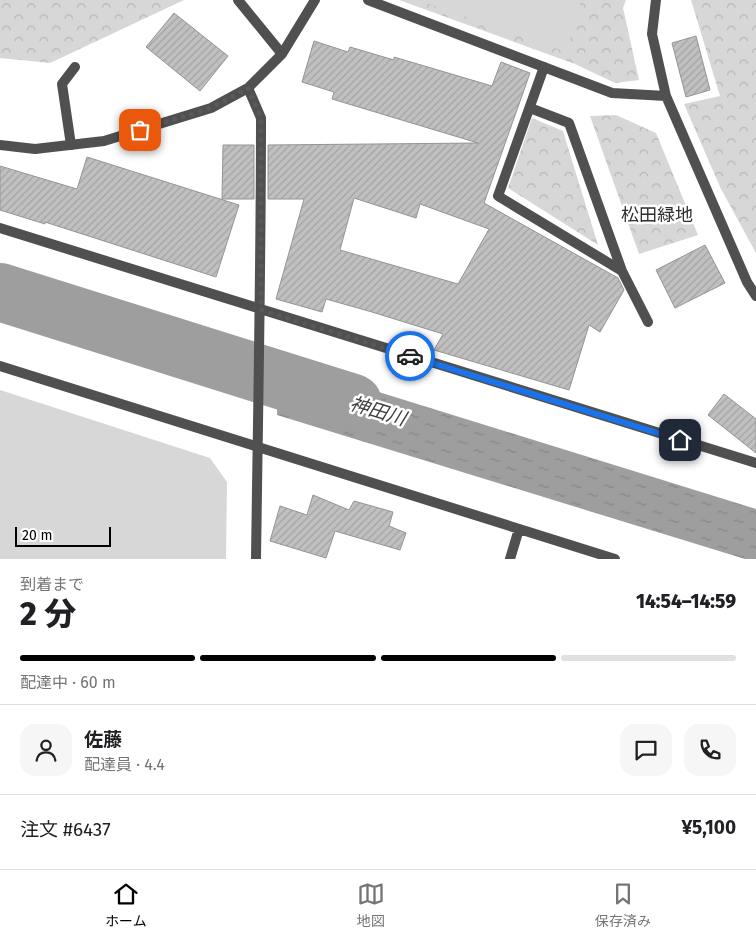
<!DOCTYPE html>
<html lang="ja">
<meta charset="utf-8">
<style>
:root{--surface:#fff;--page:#f6f6f6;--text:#202124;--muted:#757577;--line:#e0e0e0;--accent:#000}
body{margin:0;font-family:"Fira Sans","Noto Sans JP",sans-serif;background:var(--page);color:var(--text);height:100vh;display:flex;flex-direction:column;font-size:19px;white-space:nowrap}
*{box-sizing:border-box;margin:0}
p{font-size:16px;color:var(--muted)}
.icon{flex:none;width:28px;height:28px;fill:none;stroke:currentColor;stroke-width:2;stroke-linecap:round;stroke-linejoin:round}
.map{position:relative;height:559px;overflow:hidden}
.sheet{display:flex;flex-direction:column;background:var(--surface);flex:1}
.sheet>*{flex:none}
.scale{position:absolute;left:15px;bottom:12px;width:96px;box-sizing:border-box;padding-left:5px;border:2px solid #000;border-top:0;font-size:14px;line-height:18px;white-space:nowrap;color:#000;-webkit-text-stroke:4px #fff;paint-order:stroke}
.pin{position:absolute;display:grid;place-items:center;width:42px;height:42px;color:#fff;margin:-21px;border-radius:10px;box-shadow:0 2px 8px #0006}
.courier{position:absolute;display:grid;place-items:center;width:50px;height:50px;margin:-25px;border:4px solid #1a73e8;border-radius:50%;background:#fff;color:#222;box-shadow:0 1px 6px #0007}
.head em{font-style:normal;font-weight:800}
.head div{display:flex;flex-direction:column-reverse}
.head{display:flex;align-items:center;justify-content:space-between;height:85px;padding:0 20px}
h1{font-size:32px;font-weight:800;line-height:38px}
.bar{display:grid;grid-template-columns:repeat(4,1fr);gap:8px 5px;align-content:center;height:60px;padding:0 20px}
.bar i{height:6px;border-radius:4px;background:var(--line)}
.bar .selected{background:var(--accent)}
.bar p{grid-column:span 4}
.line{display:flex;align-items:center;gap:12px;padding:0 20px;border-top:1px solid var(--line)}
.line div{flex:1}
.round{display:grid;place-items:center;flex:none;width:52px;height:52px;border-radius:15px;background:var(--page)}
.tab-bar{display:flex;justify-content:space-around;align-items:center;height:70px;border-top:1px solid var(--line);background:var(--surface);font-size:14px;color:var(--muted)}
.tab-bar a{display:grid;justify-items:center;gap:2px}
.tab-bar .selected{color:var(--accent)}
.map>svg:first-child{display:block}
</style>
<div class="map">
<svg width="756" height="559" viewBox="0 0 756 559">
<defs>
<pattern id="forest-crowns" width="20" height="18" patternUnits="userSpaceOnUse" patternTransform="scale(1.25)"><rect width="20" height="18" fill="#d7d7d7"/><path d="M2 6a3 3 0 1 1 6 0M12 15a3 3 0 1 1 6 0" fill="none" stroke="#b7b7b7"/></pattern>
<pattern id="water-ripples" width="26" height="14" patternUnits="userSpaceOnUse" patternTransform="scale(1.25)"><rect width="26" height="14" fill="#9e9e9e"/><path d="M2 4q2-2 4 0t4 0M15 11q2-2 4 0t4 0" fill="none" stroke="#868686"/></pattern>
<pattern id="building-hatch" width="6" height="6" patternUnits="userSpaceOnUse" patternTransform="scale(1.25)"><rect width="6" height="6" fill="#c0c0c0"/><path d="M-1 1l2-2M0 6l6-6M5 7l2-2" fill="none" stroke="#a3a3a3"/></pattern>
</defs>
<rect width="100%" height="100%" fill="#fff"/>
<!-- forest -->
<path fill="url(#forest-crowns)" d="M0,0H184L50,63L0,58Z
M399,0H626L623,8L639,80L615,83L575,64Z
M691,0H756V253L721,189L684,104L720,96Z
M616,115L656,133L698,235L639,254L590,116Z
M532,118L563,131L598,245L508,188Z"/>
<!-- pitch -->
<path fill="#d7d7d7" d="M418,0H581L566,52Z
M0,390L210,458L227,482L226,559H0Z"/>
<!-- water -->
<path fill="url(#water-ripples)" d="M0,271L228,344L227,391L0,319Z
M279,361L756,509V559H745L277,415Z"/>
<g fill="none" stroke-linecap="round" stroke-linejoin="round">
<!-- river -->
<path stroke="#9e9e9e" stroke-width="58" d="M0,292L353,403"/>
</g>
<!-- building -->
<path fill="url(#building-hatch)" stroke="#949494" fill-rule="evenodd" d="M174,13L228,56L200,91L146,47Z
M696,36L710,90L686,97L672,43Z
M314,41L348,52L350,47L394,60V57L492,86L501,62L530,73L484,203L618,278L624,290L600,332L589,325L569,390L434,350L443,334L372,312L326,299L322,312L276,299L304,199H268V145L478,143L332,99L334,92L302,82ZM354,198L416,218L420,204L489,229L458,284L340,250Z
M223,145H254V199H222Z
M87,157L239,205L216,277L45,222V224L0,210V166L77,189Z
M705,245L725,283L675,308L656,270Z
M724,394L756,419V453L708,415Z
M313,495L349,510L354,501L393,512L389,526L406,533L400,550L335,531L326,558L270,541L280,506L307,515Z"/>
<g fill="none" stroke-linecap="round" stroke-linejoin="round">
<!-- service -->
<path stroke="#505050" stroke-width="10" d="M544,67L498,196L622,271L648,322
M530,108L569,123L622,271
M71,145L62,84L75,67"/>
<!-- minor -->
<path stroke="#505050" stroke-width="10" d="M238,0L282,54
M368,0L612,93L666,96
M656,0L652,34L666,96L747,282L756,296
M248,88L261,118C261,265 258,412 256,559
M0,145L35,149L104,141L211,108L248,88L282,54L315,0
M0,228L756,463
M0,366L615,559
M510,559L519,529"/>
</g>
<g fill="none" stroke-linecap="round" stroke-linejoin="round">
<!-- done -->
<path stroke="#595959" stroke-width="5" stroke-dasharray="0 9" d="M140,130L211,108L248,88L261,118V310L410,356"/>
<!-- route -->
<path stroke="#1a73e8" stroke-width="6" d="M410,356L680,440"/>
</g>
<g text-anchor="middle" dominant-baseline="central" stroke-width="5" stroke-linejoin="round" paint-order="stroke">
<!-- park labels -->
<g font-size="18" fill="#2e2e2e" stroke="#fff">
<text x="657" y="215">松田緑地</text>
</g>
<!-- water labels -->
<g font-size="19" font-style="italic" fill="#3f3f3f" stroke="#fff">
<text transform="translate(378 411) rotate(17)">神田川</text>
</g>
</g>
</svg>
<div class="scale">20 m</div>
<div class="pin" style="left:140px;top:130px;background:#ea580c"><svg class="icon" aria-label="bag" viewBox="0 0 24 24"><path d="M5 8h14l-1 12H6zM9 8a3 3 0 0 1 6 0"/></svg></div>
<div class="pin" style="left:680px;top:440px;background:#1f2937"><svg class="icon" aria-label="home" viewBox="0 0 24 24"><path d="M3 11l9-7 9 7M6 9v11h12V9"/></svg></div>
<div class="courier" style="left:410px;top:356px"><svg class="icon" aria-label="car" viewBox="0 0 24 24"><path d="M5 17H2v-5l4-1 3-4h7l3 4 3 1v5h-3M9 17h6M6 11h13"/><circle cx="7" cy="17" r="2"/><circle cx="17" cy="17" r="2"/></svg></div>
</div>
<section class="sheet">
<div class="head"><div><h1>2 分</h1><p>到着まで</p></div><em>14:54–14:59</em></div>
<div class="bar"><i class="selected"></i><i class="selected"></i><i class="selected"></i><i></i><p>配達中 · 60 m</p></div>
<div class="line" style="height:90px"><a class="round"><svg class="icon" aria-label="person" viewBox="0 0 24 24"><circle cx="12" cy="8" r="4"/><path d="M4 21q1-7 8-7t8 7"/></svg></a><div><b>佐藤</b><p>配達員 · 4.4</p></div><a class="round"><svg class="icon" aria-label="chat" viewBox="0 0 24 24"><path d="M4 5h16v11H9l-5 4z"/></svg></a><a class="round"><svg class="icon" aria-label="phone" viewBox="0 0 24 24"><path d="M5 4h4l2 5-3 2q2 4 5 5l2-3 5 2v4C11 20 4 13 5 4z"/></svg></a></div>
<div class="line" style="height:65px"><div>注文 #6437</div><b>¥5,100</b></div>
</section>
<nav class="tab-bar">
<a class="selected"><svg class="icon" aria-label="home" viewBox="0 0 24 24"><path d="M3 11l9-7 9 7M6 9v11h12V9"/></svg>ホーム</a>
<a><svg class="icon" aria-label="map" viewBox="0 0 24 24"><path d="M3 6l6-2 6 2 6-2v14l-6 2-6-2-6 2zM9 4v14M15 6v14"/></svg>地図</a>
<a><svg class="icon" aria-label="saved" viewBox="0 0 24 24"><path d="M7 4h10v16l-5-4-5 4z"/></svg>保存済み</a>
</nav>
